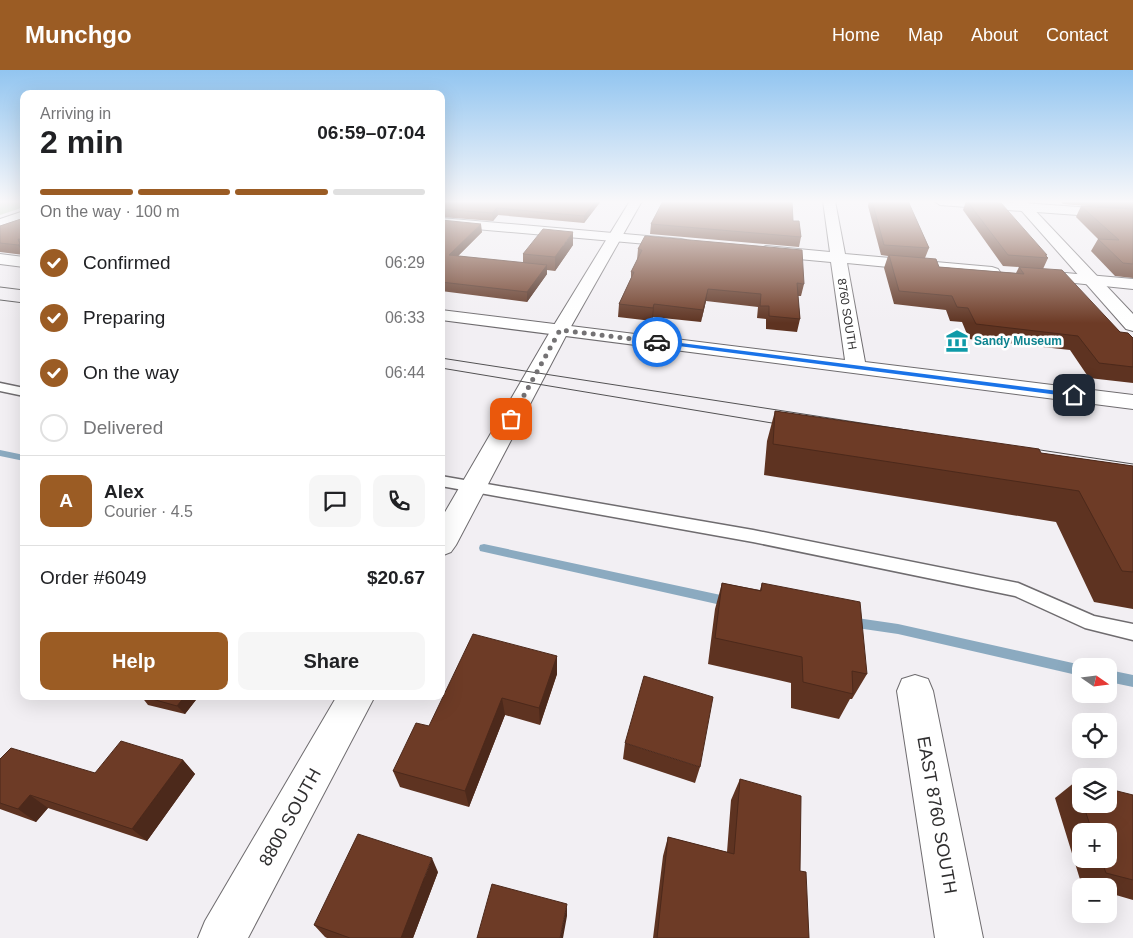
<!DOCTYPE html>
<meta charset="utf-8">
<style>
:root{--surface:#fff;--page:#f6f6f6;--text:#202124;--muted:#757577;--line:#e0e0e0;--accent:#9b5c24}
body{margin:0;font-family:Helvetica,sans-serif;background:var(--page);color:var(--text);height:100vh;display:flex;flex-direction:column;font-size:19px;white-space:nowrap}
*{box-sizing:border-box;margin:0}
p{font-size:16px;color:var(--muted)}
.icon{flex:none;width:28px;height:28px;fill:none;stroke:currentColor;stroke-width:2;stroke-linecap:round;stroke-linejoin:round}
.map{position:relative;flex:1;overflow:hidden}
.side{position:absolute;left:20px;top:20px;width:425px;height:610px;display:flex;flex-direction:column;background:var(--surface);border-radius:10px;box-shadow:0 5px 20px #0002}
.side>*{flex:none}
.needle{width:32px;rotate:104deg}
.controls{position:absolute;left:1072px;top:588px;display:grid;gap:10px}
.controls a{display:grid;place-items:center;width:45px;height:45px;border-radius:10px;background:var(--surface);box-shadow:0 5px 20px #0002;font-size:25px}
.pin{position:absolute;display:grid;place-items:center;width:42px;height:42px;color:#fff;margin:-21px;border-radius:10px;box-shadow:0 2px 8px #0006}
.courier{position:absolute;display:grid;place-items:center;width:50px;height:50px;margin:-25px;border:4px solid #1a73e8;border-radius:50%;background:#fff;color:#222;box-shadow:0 1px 6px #0007}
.summary em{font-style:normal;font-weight:600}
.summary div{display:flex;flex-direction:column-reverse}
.summary{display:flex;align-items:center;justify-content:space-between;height:85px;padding:0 20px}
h1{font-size:32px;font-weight:600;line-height:38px}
.bar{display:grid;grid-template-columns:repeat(4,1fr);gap:8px 5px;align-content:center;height:60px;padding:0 20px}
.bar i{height:6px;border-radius:4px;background:var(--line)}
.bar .active{background:var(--accent)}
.bar p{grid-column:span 4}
.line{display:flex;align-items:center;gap:12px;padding:0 20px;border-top:1px solid var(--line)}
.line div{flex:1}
.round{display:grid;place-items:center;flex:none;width:52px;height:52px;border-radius:10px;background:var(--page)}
ol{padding:0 20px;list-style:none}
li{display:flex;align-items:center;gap:15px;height:55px}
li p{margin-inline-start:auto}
li .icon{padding:5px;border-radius:50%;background:var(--accent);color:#fff;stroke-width:4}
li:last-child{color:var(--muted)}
li i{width:28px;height:28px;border:2px solid var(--line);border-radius:50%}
.cta{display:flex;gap:10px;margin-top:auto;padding:10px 20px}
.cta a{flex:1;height:58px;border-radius:10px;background:var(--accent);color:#fff;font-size:20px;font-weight:600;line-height:58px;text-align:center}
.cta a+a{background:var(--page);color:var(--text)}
header{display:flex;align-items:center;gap:30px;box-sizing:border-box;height:70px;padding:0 25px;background:var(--accent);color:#fff}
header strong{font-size:24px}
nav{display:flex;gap:28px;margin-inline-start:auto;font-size:18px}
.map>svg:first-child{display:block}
</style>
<header>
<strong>Munchgo</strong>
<nav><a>Home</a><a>Map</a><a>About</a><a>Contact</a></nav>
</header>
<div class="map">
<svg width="1133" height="868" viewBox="0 0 1133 868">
<rect width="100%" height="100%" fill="#f2eff3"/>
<!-- green -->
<path fill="#adc6a1" d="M0,131H24V137L0,145Z"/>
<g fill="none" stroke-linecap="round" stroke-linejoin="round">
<!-- stream -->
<path fill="#8baac0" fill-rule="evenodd" d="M0,380L24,385V391L0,386Z
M484,474L730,527L734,529L736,532L734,535L730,537L480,481L479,478L480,475Z
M850,547L898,554L1086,596H1081V606L898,564L850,557L846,555L844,552L846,549Z
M1109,600L1133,605V617L1109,612Z"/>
<defs>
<path id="lane" d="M0,313L24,318V326L0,321Z
M441,406L753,460L1018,513L1094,546L1133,554V570L1085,558L1015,526L753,472L441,416Z"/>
<path id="street" d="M823,131H835L845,184L992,197L998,199L1000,202L998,205L992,207L847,193L865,292L1133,325V339L441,250V240L845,290L831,192L766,186L761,184L758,181L761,178L766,176L830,182Z
M934,131H994L1133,141V149L940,135Z
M24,141V150L0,158V149Z
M441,148L681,169L686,170L688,173L686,176L681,177L441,156Z
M0,184L24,187V197L0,194Z
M1032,200L1133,209V219L1026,208L1024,205L1026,202Z
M915,605L928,609L933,621L983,868H935L897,621L902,609Z"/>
<path id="secondary" d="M630,131H642L569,260L456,475L451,482L441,486V449L551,260Z
M1013,131H1026L1133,244V261L1126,259Z
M337,626H375L248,868H198L205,851Z"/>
</defs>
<!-- lane casing -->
<use href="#lane" stroke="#6f6c6f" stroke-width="3"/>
<!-- street casing -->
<use href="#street" stroke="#6f6c6f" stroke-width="2"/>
<!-- secondary casing -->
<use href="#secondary" stroke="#6f6c6f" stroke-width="2"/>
<!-- lane -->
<use href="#lane" fill="#fff" fill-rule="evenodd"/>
<!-- street -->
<use href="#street" fill="#fff" fill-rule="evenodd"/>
<!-- secondary -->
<use href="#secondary" fill="#fff" fill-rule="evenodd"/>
<!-- tram -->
<path stroke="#525152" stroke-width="1" d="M0,217L24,220
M0,230L24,233
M441,288L913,361
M441,298L784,355
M1027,378L1133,394"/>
</g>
<!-- wall -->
<path fill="#5e3321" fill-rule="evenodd" d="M441,131H601L584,153L498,145L493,151L441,147Z
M869,131H908L929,178L925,188L939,197L1016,203L1019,197L1003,196L963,140L966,131H977L1047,185L1046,186L1048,188L1043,199L1120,262L1133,268V313L1089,308L1070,280L969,269L962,252L950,251L946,240L894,234L884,198L888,186L881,185L868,136Z
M1060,131H1133V208L1115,206L1091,181L1098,169L1076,147L1081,136L1113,138L1063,134Z
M24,148V185L0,182V156Z
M441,150L482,162L458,186L523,193V184L573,175L555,201L547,200V204L527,232L441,221Z
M793,151L801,167L799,177L650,164L651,154Z
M638,179L804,214L801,226H798L800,249L797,262L766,259V249L757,248L758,237L706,231L701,252L653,247L652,251L618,247L619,234L631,208V202L637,190Z
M775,341L1041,383L1133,396V539L1094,532L1056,452L764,405L767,371Z
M722,513L760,520L762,513L867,604L852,629H850L839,649L791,638V613L708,594L715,539Z
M557,586V604L540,655L505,645L469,737L400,717L393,701L429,656Z
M141,626H199L185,644L148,635Z
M625,673L700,697L695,713L623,689Z
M0,689L95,703L183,690L195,704L147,771L48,738L36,752L0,739Z
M740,709L800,801L809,868H653L663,786L668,767L727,782L731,730Z
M1075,712L1081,713V734H1109L1133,725V830L1109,823V816H1082L1055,728ZM1081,761H1109V789H1081Z
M438,802L413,868H327L325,867L314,855Z"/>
<!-- shaded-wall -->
<path fill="#4c291b" d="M596,131H601L584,153V146Z
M497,138L498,145L493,151L492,143Z
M481,154L482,162L450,194L449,185Z
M573,162V175L555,201V187Z
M18,169L24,178V184L18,175Z
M547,195V204L527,232V222Z
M708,219L706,231L701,252L703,240Z
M654,234L653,247L652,251L653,238Z
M557,586V604L540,655L539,638Z
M185,626H199L185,644L177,636Z
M502,628L505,645L469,737L465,721Z
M183,690L195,704L147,771L132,759Z
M30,725L48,738L36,752L18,739Z
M432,788L438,802L413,868H401Z
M567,834V846L563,868H560Z"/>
<!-- building -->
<path fill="#6d3b26" stroke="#4c291b" d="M441,131H596L584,146L497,138L492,143L441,139Z
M663,131H792L793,151H799L801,167L651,154Z
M872,131H908L929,178L884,175Z
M967,131L1001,133L1047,185H1045L1048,188L1008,185Z
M1081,136L1133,139V194L1123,193L1098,169L1119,170Z
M24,148V170L18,169L20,174L18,175L0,173V156Z
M441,150L481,154L449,185L547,195L527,222L441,212Z
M543,159L573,162L555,187L523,184Z
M645,166L802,180L804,214L797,213L800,249L769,246V236H760L761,224L708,219L703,240L654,234L653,238L619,234L634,202H631L642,180L638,179Z
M889,185L936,189L939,197L1024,204L1019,197L1062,200L1120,262L1128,263L1133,268V297L1099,293L1078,266L976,254L968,238L957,237L952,226L899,221Z
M775,341L1039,379L1041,383L1133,396V502L1122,501L1079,421L773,374Z
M722,513L761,521L762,513L860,532L867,604L852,601L853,624L803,612L802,587L715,568Z
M473,564L557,586L539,638L502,628L465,721L393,701L416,653L429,656Z
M644,606L713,627L700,697L625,673Z
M141,626H185L177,636Z
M121,671L183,690L132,759L30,725L18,739L0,733V689L11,678L95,703Z
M740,709L801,726L800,801L806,802L809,868H657L668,767L734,784Z
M1075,712L1081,713V730Z
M1109,719L1133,725V810L1106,803L1101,789H1109V761H1092L1083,734H1109Z
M358,764L432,788L401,868H350L314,855Z
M492,814L567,834L560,868H477Z"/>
<!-- sky -->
<linearGradient id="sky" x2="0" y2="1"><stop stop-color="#92c5f0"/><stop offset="0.52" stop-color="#f9f8fa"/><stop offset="1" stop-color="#f9f8fa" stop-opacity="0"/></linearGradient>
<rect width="1133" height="253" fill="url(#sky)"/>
<!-- route -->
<path fill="#1a73e8" d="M657,270L1074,323L1077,325L1074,327L655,273Z"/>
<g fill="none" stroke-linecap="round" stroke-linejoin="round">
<!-- done -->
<path stroke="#747274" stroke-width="5" stroke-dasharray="0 9" d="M511,349L560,260L657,272"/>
</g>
<!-- icons -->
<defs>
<symbol id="museum-bare" viewBox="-9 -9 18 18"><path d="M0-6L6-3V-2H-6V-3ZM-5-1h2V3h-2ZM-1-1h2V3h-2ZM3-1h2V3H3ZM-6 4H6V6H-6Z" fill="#0f9aa8" stroke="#fff" stroke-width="2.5" paint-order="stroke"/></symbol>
</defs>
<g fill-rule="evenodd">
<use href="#museum-bare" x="941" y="255" width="32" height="32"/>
</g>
<g text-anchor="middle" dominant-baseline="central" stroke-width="5" stroke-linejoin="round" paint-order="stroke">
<!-- far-street labels -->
<g font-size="12" fill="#302f30" stroke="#fff">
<text transform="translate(847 244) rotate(81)">8760 SOUTH</text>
</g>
<!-- far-culture labels -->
<g font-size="12" font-weight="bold" fill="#0d838f" stroke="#fff" text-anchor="start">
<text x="974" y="271">Sandy Museum</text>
</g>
<!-- near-street labels -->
<g font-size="18" fill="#302f30" stroke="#fff">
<text transform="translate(937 745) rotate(80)">EAST 8760 SOUTH</text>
<text transform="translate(290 747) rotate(-61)">8800 SOUTH</text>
</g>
</g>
</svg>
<div class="controls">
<a><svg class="needle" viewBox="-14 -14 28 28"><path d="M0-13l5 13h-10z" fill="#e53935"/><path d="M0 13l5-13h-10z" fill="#757577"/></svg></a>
<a><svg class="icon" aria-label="locate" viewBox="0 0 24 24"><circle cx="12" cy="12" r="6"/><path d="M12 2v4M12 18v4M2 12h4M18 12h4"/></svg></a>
<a><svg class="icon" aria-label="layers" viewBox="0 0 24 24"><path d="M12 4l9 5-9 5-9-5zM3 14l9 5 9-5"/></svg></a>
<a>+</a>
<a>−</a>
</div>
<div class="pin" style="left:511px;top:349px;background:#ea580c"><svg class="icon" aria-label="bag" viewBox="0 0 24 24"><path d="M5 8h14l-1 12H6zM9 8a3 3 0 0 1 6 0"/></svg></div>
<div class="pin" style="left:1074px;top:325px;background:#1f2937"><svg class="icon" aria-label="home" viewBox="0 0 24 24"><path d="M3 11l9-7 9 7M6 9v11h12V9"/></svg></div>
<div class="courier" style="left:657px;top:272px"><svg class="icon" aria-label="car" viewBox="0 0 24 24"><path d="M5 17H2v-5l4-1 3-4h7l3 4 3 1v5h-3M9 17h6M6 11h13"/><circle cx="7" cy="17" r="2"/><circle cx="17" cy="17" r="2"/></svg></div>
<section class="side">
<div class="summary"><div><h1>2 min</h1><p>Arriving in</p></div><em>06:59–07:04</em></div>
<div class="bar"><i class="active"></i><i class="active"></i><i class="active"></i><i></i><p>On the way · 100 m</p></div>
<ol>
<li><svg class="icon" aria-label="check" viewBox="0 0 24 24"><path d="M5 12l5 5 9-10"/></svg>Confirmed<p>06:29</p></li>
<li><svg class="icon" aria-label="check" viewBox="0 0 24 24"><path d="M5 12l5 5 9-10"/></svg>Preparing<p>06:33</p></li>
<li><svg class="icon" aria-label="check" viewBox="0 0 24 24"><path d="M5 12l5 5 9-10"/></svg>On the way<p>06:44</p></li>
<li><i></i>Delivered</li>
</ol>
<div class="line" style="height:90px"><b class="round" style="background:var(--accent);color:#fff">A</b><div><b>Alex</b><p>Courier · 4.5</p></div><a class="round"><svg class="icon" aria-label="chat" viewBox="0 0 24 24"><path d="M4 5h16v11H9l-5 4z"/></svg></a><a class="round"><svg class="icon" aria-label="phone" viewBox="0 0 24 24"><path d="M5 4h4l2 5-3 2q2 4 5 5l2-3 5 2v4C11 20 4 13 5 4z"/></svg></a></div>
<div class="line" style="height:65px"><div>Order #6049</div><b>$20.67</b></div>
<div class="cta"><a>Help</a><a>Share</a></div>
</section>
</div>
